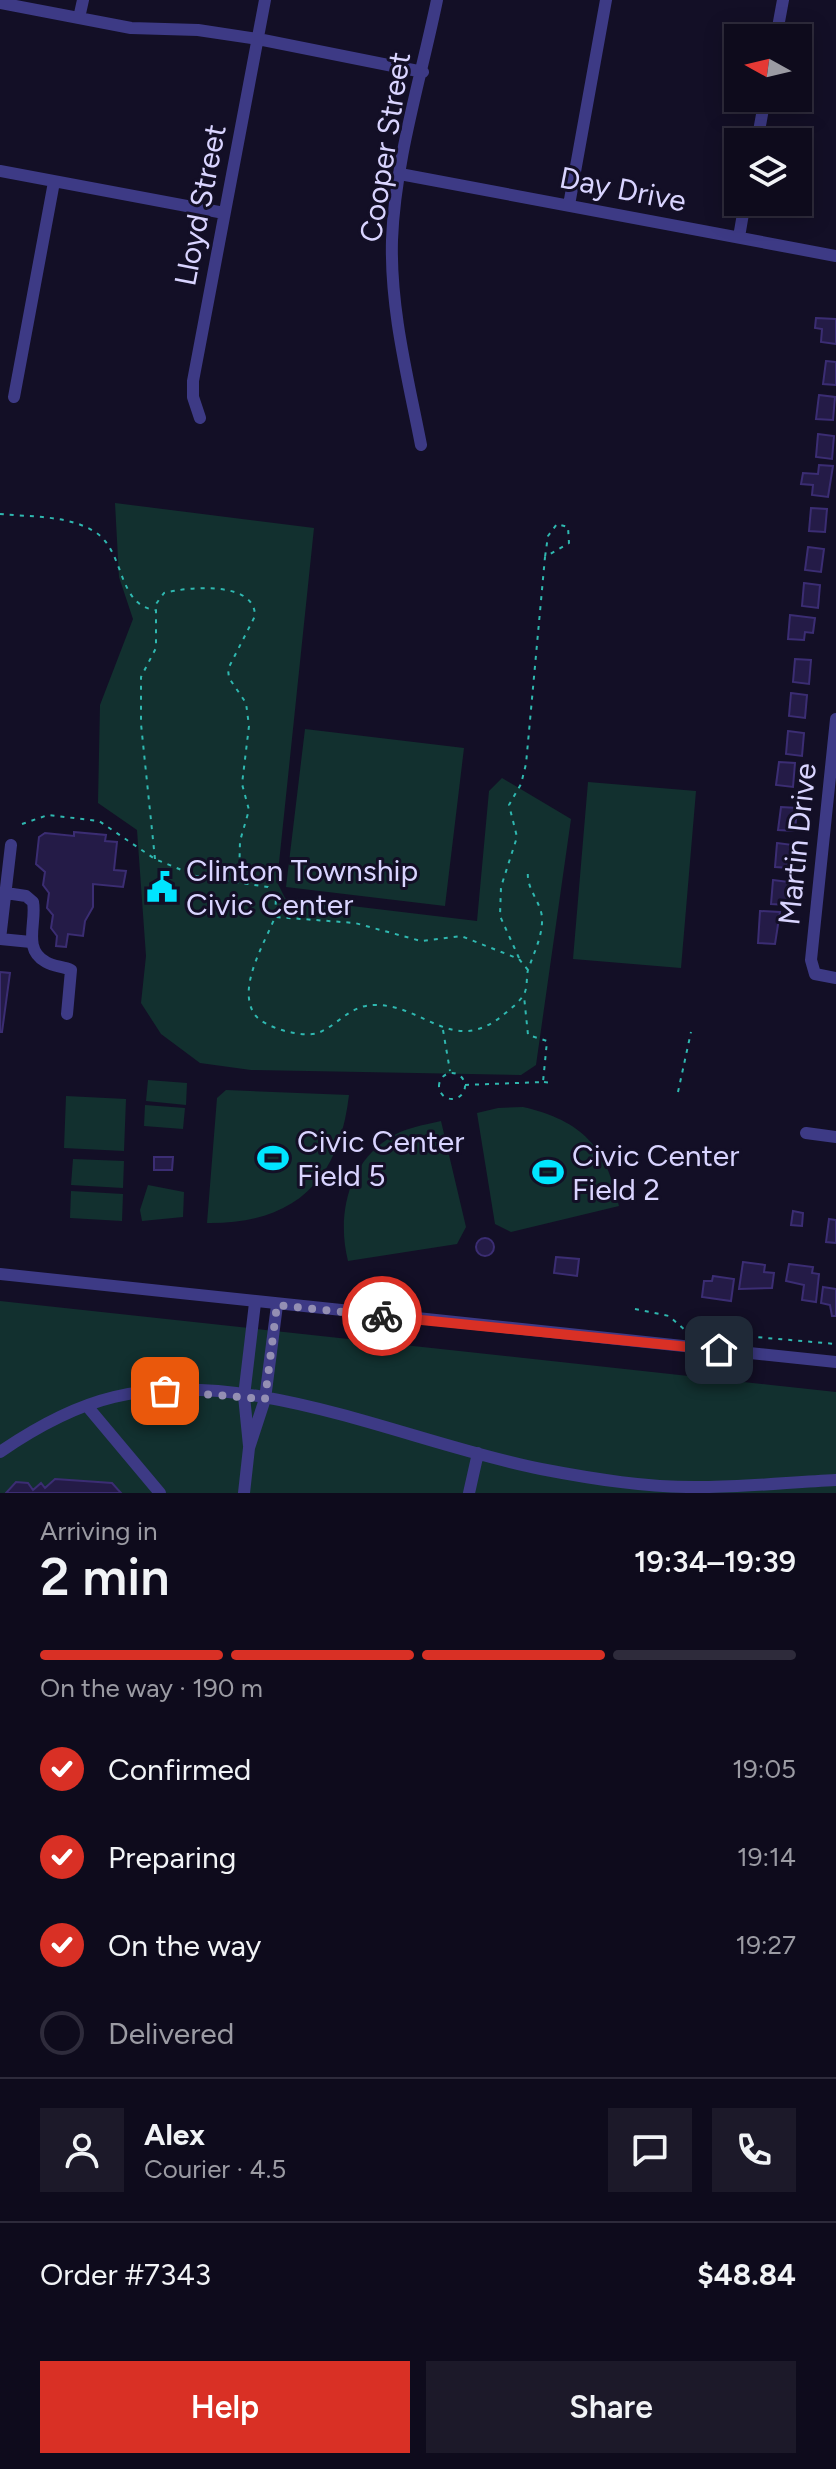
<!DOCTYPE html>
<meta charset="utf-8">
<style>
:root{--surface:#0e0b1c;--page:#1c1929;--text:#f1f3f6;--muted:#9b9ba3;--line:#2e2b3b;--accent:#d93025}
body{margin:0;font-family:Figtree,sans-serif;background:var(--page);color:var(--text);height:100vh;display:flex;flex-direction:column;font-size:30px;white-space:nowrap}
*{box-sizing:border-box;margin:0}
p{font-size:26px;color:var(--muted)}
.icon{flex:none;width:44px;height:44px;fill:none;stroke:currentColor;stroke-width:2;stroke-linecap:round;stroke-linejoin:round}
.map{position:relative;height:1493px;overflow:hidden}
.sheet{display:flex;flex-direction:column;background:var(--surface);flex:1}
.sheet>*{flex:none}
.needle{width:52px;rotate:278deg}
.fabs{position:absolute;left:724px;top:24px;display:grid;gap:16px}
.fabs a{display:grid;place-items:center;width:88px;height:88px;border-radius:0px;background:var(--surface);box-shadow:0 4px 20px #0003,0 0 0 2px var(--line);font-size:40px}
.pin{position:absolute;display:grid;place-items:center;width:68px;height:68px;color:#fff;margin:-34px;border-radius:16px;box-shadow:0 4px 12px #0006}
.courier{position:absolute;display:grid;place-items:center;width:80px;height:80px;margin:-40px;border:6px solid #d93025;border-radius:50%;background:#fff;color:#222;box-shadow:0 2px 10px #0007}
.overview em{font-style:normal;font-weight:600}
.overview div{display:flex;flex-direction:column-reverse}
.overview{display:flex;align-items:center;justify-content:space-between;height:136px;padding:0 40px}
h1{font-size:52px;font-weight:600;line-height:60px}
.bar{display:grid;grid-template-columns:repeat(4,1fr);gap:12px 8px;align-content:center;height:96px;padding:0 40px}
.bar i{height:10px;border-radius:6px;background:var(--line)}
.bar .on{background:var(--accent)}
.bar p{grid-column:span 4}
.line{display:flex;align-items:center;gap:20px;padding:0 40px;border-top:2px solid var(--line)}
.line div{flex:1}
.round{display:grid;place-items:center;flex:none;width:84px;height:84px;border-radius:0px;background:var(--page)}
ol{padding:0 40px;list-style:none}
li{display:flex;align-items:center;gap:24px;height:88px}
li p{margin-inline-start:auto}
li .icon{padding:8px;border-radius:50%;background:var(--accent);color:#fff;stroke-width:4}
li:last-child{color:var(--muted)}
li i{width:44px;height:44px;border:4px solid var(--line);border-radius:50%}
.primary-button{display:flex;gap:16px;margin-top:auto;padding:16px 40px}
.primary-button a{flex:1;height:92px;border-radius:0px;background:var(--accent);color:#fff;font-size:32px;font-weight:600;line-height:92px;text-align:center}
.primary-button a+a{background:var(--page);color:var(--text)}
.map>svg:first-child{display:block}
</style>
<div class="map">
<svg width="836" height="1493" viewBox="0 0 836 1493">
<rect width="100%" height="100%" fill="#130f26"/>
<!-- green -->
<path fill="#12302f" d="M115,503L314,528L277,882L285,898L477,921L489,791L502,778L571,819L536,1065L521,1075L251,1070L200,1063L161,1034L141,1003L146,956L137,830L98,803L100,705L133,619L119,577Z
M305,729L464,748L445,906L286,887Z
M588,782L696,791L681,968L573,959Z
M148,1080L187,1083L186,1105L146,1101Z
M226,1090L349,1095C339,1181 295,1224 207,1223L217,1098Z
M66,1096L126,1099L124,1151L64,1148Z
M145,1105L185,1108L183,1129L144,1126Z
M523,1107C583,1121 606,1147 619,1206L511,1232L495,1224L477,1113L498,1108Z
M441,1121L466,1227L457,1244L348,1261C337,1218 347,1165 388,1139C403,1128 424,1125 441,1121Z
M73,1159L124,1161L123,1188L71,1185Z
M148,1185L184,1192L183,1217L142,1221L140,1210Z
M71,1191L123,1194L122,1221L70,1218Z
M0,1301L836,1392V1493H0Z"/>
<!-- building -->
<path fill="#241b47" stroke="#3b2d73" stroke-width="2" d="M816,318L836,319V344L821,342L822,329L815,328Z
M826,361L836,362V385L823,384Z
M819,395L835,397L833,420L816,419Z
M818,434L834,436L832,459L816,457Z
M819,465L833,466L828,497L812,495L813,485L801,484L803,473L818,474Z
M811,508L827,509L825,532L809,531Z
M808,547L824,549L821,572L805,570Z
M804,583L820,585L818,608L802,606Z
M790,615L815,618L813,633L805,632L804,640L788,639Z
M795,659L811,660L809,684L793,682Z
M791,693L807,695L805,718L789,716Z
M788,731L804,733L802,756L786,754Z
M779,762L795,763L793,787L776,785Z
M781,807L797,808L795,831L778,830Z
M74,832L106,835L105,841L117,842L114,870L126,871L123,887L93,884V907L85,921L83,936L68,934L66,947L56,946L57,936L51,928L53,915L47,908L49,893L43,885L45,872L36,864L39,837L45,833L74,836Z
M777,843L793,845L791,868L775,867Z
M773,880L789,882L787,905L771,904Z
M760,911L780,912L775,944L758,943Z
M0,972L10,973L2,1032H0Z
M154,1157H173L172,1170H154Z
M793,1211L803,1213L802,1226L791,1225Z
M829,1219L836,1220V1243L826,1242Z
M476 1247a9 9 0 1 1 18 0a9 9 0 1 1-18 0Z
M556,1257L579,1259L577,1276L554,1273Z
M743,1262L765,1265L764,1272L774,1273L772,1288L739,1289Z
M789,1264L813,1267L812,1273L819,1274L816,1302L802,1300L804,1285L786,1281Z
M713,1276L734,1279L731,1301L702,1297L704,1281H712Z
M823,1287L836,1289V1316H832L830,1305L821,1303Z
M55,1479L112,1483L121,1493H6L16,1482L28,1483L33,1490L41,1483L45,1488Z"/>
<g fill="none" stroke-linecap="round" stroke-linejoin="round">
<!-- path -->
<path stroke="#2fb8b0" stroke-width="2" stroke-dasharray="4 6" stroke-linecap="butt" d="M0,514C31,517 72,515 98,534C125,555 118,605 155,610
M22,824L48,815L99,821L155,859L196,876L268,887L276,898L275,915
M155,859L141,724V677L156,648V604L164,593C187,587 255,580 255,616L228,669L229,678L246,703L249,726L242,784L249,810L240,841L239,880
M519,958L500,916L501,887L517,837L509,805L521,784L526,764L545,557L569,543L568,527L557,524L548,536L545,557
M528,970L519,959L461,936L421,941L355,923L275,917C265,943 236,988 255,1015C265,1028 302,1038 318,1033C340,1024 350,1004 377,1005C425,1006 453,1055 502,1016C509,1010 520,1002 524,994C528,987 526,977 528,970C534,952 543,936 542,917C540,900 526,889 528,871
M443,1030L450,1071
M439 1086a13 13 0 1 1 26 0a13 13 0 1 1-26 0Z
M544,1082L552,1083
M465,1085L543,1082L547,1041L528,1035L524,996
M678,1092L691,1032
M635,1309L669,1316L686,1331L836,1344"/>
<!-- minor -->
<path stroke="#3d3a85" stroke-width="12" d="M0,3L131,28L198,30L258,39L423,72
M79,18L83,0
M776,38L783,0
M757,142L765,98
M0,171L224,213
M400,174L836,256
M569,205L606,0
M739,237L745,202
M14,397L54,182
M200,418L193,397V381L265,0
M421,445C408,378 390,309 392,240C395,160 421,78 437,0
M836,719L811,960L815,974L836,978
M6,893L26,896L33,902C37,922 22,949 46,962C54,967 63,966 71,970L67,1014
M0,939L11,845
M0,939L31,942
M806,1133L836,1137
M0,1274L836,1362
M87,1406L160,1493
M249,1446L244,1396L255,1303
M0,1452C35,1428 72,1407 114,1397C250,1365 408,1443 541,1469C593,1479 649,1488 703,1487C747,1487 792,1482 836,1480
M244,1493L249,1448L265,1399L277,1305
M469,1493L478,1453"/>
</g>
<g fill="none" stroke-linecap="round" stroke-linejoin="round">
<!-- done -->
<path stroke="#948fb3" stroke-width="8" stroke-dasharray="0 14.4" d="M165,1391L265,1399L277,1305L382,1316"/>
<!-- route -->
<path stroke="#d93025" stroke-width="10" d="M382,1316L719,1350"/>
</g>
<!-- icons -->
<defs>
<symbol id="civic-bare" viewBox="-9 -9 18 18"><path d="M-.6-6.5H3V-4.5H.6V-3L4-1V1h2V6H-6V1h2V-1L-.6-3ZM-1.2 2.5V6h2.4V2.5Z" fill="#00e5ff" stroke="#130f26" stroke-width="2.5" paint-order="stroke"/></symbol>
<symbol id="stadium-bare" viewBox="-9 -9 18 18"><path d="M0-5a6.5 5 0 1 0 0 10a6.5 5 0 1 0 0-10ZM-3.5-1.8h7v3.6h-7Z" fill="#00e5ff" stroke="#130f26" stroke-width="2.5" paint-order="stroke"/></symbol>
</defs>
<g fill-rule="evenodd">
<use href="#civic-bare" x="140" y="865" width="44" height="44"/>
<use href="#stadium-bare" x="251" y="1136" width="44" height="44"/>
<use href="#stadium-bare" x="526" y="1150" width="44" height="44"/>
</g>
<g text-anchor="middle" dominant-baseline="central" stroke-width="6" stroke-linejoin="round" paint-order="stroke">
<!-- street labels -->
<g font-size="30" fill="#d9d4ff" stroke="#130f26">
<text transform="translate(385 147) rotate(-81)">Cooper Street</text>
<text transform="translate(623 189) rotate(11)">Day Drive</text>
<text transform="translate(200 205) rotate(-79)">Lloyd Street</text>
<text transform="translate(797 844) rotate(-84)">Martin Drive</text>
</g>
<!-- poi labels -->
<g font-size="30" fill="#d9d4ff" stroke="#130f26" text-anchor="start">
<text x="186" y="870">Clinton Township<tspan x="186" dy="34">Civic Center</tspan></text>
<text x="297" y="1141">Civic Center<tspan x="297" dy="34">Field 5</tspan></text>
<text x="572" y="1155">Civic Center<tspan x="572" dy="34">Field 2</tspan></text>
</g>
</g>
</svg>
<div class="fabs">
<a><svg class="needle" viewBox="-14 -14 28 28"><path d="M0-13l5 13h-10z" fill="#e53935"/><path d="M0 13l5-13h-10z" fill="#9b9ba3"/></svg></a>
<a><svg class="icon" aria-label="layers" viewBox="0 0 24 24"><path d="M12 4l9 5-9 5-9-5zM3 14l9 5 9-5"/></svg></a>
</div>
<div class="pin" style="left:165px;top:1391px;background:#ea580c"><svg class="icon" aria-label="bag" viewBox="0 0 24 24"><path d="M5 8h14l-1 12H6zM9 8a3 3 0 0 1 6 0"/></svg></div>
<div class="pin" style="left:719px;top:1350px;background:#1f2937"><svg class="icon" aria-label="home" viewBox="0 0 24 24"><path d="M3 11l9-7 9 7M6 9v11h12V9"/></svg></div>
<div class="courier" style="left:382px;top:1316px"><svg class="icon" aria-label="bike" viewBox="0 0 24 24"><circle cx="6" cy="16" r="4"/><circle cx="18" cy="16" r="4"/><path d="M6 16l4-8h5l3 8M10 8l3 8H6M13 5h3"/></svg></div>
</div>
<section class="sheet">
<div class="overview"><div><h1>2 min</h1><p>Arriving in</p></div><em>19:34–19:39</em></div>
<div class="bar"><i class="on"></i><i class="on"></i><i class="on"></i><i></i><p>On the way · 190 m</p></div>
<ol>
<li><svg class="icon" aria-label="check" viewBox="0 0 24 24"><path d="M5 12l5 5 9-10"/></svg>Confirmed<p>19:05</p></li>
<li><svg class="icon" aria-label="check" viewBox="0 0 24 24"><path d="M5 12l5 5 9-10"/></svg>Preparing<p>19:14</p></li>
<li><svg class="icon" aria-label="check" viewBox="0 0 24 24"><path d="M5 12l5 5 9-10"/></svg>On the way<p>19:27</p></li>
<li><i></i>Delivered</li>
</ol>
<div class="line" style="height:144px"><a class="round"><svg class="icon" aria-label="person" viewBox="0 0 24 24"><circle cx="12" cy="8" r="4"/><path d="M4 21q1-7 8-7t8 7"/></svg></a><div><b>Alex</b><p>Courier · 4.5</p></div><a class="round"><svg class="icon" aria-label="chat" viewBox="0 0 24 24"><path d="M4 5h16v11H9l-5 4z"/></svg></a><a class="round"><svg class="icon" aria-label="phone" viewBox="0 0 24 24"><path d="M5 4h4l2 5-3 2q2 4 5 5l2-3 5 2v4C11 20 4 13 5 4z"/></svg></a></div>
<div class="line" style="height:104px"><div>Order #7343</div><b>$48.84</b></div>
<div class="primary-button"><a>Help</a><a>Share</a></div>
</section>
